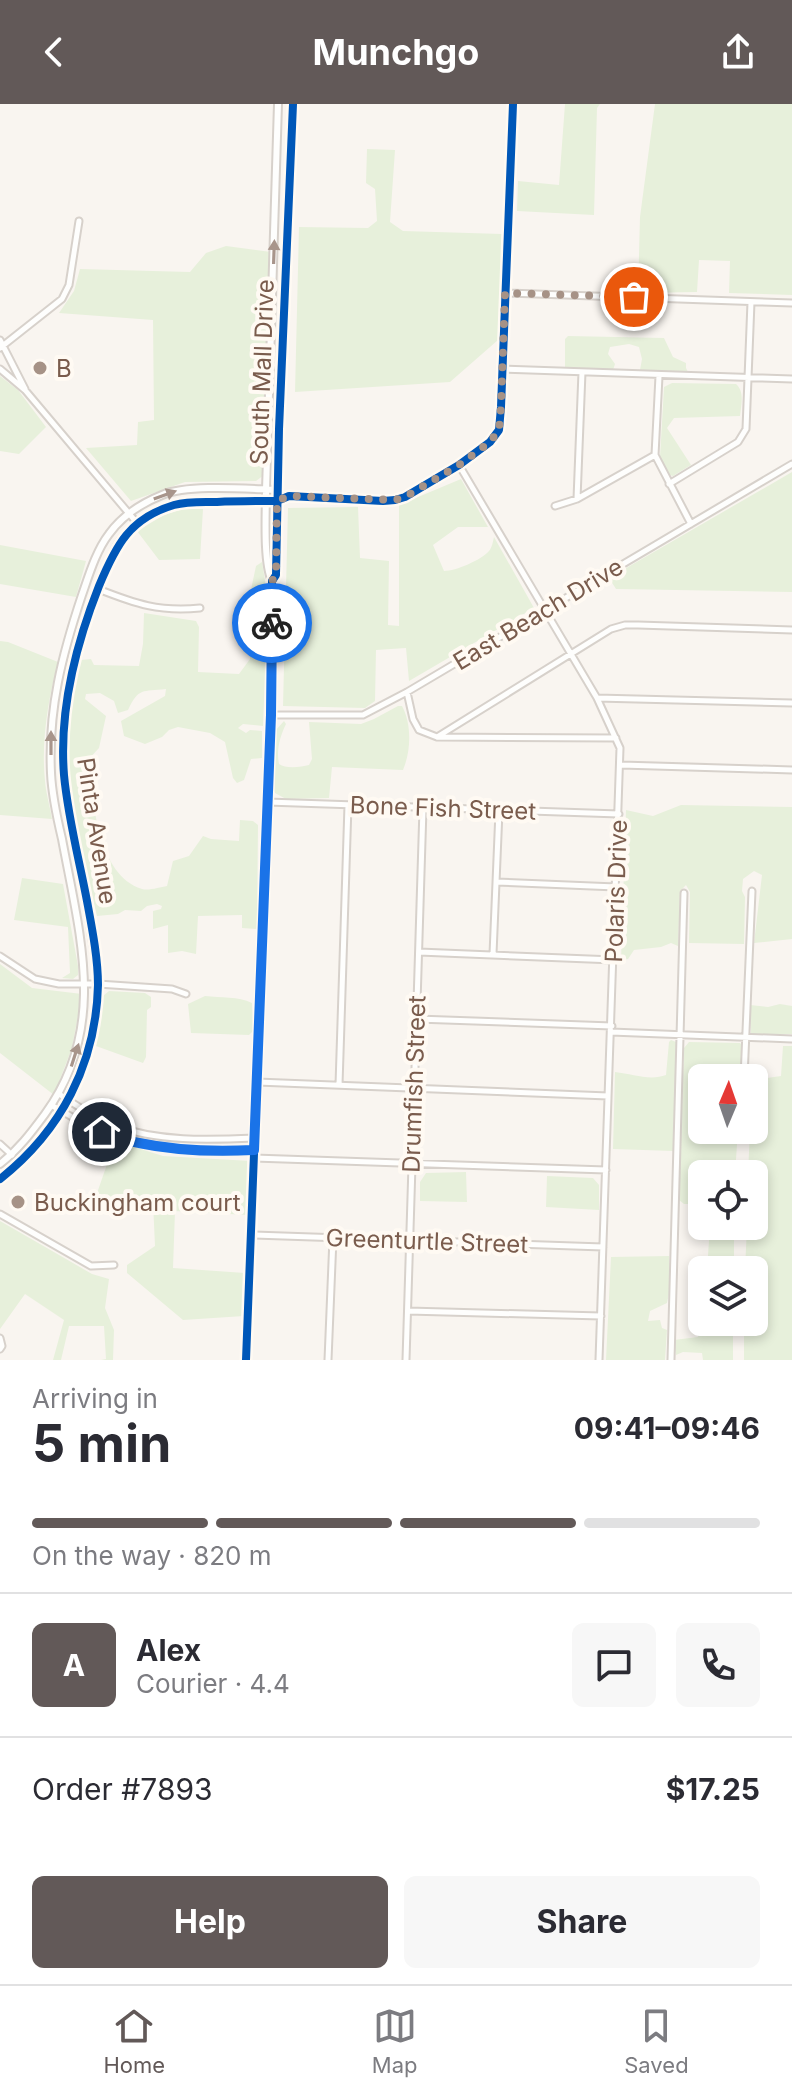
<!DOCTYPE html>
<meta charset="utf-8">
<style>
:root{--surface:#fff;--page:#f7f7f7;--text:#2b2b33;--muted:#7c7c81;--line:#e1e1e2;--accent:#625958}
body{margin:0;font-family:Inter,sans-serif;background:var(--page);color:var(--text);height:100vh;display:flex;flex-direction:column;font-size:30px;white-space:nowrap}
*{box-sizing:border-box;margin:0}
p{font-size:26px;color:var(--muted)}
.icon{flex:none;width:44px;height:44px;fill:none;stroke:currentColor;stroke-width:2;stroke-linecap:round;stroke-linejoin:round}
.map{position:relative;height:1256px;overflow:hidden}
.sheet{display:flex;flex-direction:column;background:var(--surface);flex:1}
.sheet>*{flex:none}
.needle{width:52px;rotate:2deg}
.controls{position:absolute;left:688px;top:960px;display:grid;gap:16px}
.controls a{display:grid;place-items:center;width:80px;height:80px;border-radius:12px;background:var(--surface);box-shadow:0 4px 12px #0003;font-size:40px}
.pin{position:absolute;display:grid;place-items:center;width:68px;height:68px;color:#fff;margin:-34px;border:4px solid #fff;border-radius:50%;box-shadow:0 2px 8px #0007}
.courier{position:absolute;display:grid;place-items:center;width:80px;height:80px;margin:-40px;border:6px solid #1a73e8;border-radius:50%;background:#fff;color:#222;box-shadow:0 2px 10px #0007}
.summary em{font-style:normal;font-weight:700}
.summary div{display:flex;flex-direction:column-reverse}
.summary{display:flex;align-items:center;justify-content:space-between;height:136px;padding:0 32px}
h1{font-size:52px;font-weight:700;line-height:60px}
.bar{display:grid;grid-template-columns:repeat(4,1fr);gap:12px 8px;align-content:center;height:96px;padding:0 32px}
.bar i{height:10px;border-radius:6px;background:var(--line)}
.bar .current{background:var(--accent)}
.bar p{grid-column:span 4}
.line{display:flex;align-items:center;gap:20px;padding:0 32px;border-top:2px solid var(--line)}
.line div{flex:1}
.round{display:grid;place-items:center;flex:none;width:84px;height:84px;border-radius:12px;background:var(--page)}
.cta{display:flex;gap:16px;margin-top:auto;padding:16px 32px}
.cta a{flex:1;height:92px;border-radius:12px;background:var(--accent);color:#fff;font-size:32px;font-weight:700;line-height:92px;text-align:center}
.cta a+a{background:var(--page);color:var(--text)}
header{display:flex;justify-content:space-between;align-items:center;height:104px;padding:0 32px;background:var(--accent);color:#fff;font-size:36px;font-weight:700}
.menu{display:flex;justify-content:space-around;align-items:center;height:112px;border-top:2px solid var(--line);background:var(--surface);font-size:22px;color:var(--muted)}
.menu a{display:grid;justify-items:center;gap:4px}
.menu .current{color:var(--accent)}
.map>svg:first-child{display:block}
</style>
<header><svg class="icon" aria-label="back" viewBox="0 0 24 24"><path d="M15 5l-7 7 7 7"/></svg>Munchgo<svg class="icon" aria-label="share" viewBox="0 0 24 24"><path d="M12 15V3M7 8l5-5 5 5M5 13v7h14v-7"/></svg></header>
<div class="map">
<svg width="792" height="1256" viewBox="0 0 792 1256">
<rect width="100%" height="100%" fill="#f9f5f0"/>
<!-- green -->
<path fill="#e7f0db" d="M565,0H600L597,4L594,111L517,107L518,77L559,81Z
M655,0H792V191L729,189L730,157L699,156L697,188L638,189L640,113Z
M367,45L395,46L390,118L403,127L502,130L498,236L450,278L295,288L299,123L368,124L377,117L375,85L366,79Z
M226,142L271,148L264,371L256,377L185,378L131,397L86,344L137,341L138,318L154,316L153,216L59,209L74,187L80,165L190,168L206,149Z
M568,232L664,234L673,253L686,259V264L688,268L640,266L642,255L639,243L629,240L610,243L608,250L615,260L613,266L565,265V235Z
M0,272L18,286L46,323L19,350L0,347Z
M672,279L736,280C745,288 741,301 740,312L674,314L667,324L691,361L673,372L666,370L660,353L664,283Z
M792,368V488L616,485L609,474Z
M461,375L488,423H458L433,441L444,467C456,467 481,456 489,447C492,444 493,437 494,433L534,504L409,577L406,544L376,546L375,597L365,604L283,602L288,404L358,403L360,454L389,457L388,521L399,522V401Z
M183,405H203L200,455L159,456L137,427L164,411Z
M0,441L86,457L76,493L0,480Z
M262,458L268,494L263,622L243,620L238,624L246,629L250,626L262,627V654L251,655L244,676L237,679L233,674L225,638L210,629L178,623L169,626L162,633L145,640L124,632L121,617L165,592L166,585C142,588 139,583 128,606L118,609L114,597L100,589L86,590L85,595L106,612L99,644L87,657C94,697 97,771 142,785C149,787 160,783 167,782L173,757L189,752L203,732L211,735L239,737L240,716L253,717L258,721L257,825L242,824V811L198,812L196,850L182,847L168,849V821L153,825V807L161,805L162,802L157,800L147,802L141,807L125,806L118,810L97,812C80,743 63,675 70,604C71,590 78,571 81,556L91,555L94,561L139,562L143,540L144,509L196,517L199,523L198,568L239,570L250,555L253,509L249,495L256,462Z
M0,537L8,538L58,558C48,596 41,638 45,677C46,690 50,702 52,715L0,711Z
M398,602H402C412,620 411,647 403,666L332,663L329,694L286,695L275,689L271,681L275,627L284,617L286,620C280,632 276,647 279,660C286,665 301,663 309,661L312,655L309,618L361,620L374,615Z
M681,701L792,703V835L754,839L762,771L754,767L743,775L742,787L745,793L744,840L689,839L690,788L686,781L680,787L678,842L671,839L661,843L634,846L628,855L621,856L626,706L653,712Z
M22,774L63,780L78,862V871L73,875L62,874L70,869L68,823L14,816Z
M0,860L32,884L82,890L72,944L54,991L0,949Z
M109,887L145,889L151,893V903L147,906L146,953L143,959L96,942L103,892Z
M205,892C221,894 238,892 252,899L253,927L249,931L191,929L188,900Z
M780,900L792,902V930H751L750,901L768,903Z
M671,936L676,938V940L673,1047L613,1045L615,968C633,970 650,977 666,971L669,938Z
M689,938L740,939L744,943L740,974H702V1026H738L735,1070H702V1100H684L679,1096L684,944Z
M783,942H792V1256H744V1218H754V1166H745L747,1122H754V1070H748L750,1026H754V976L781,972Z
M115,1037L163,1052L251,1057L248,1111L175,1107L173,1164L245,1169L244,1212L183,1216L127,1169V1161L155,1142L153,1098L95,1095Z
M466,1068L467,1098L420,1097V1078L426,1069Z
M547,1072L593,1074L599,1081V1106L546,1103Z
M0,1117L92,1170L109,1175L105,1204L114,1226L113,1256H101L106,1255L104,1222H69L61,1256H53L64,1216L25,1190L0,1225Z
M710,1122H734V1166H707Z
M669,1152L670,1185L667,1199L650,1207L648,1217L660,1216L662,1224L667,1226L665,1256H606L611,1153Z
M708,1218H733V1256H703L702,1249L683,1248L676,1251L674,1236L698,1233L700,1224H709Z"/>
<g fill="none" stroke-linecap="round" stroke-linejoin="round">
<defs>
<path id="minor" d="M505,189L792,199
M0,236L25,285
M0,244L62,195L69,181L79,117
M0,265L25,286L137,419
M503,265L792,275
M659,272L655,351L691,420
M459,361L597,594L620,644L599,1256
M669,380L738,338L746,325L751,198
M577,395L582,268
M277,397L289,392L383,397L395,396L405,393L459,361L490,338L499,326L501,303L513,0
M555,402L577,395L655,351
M98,485C136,500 159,508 200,504
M407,588L413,615L419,626L437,633L616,634
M597,594L792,599
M271,611H363L407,588L792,360
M437,633L611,525L625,521H638L792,526
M621,661L792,666
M267,698L619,710
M496,778L616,783
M419,848L614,856
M493,850L499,707
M0,852L35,875L59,880H98L172,885L186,890
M417,915L612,922
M611,928L792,935
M744,974L752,787
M257,978L608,992
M339,981L348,701
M59,990C76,1001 94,1014 113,1021C157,1038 208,1036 255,1034
M51,1001C67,1010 84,1021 101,1027C150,1046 202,1049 254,1046
M0,1040L12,1051
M254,1054L606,1066
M0,1110L91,1162L114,1161
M251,1131L603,1143
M408,1207L601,1212
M0,1234L2,1242L0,1245
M328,1256L333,1134
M406,1256L423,704
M671,1256L684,789"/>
<path id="tertiary" d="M272,477C263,458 266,408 266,386L278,0
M0,1060C18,1046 31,1029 45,1010C108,924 80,832 62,735C57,714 52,691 51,669C48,605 62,551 82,491C89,471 96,447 109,430C122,412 142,399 162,391C188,380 248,385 277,386
M0,1075C61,1027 97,959 98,881C98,866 95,849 92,833C85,779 68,725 64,671C59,606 77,535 102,476C108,461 113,445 124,432C140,413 163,403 187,398L277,397
M246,1256L271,611L272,477L276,471L279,325L293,0"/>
</defs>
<!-- minor casing -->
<use href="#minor" stroke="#d7d1cb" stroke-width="9"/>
<!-- tertiary casing -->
<use href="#tertiary" stroke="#d7d1cb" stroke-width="10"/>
<!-- minor -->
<use href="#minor" stroke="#fefefd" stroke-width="5"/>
<!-- tertiary -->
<use href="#tertiary" stroke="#fefefd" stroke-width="6"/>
<defs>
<path id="cycleway" d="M0,1075C61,1027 96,960 98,881C98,854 92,824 87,797C79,755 68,714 64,671C59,608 76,540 99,482C116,441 130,414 174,401C188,397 203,398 217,398C237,397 257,397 277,397L289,392L383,397L395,396L405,393L459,361L490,338L499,326L501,303L513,0
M246,1256L271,611L272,477L276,471L279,325L293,0"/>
</defs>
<!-- cycleway casing -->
<use href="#cycleway" stroke="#fffaf3" stroke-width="13"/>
<!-- cycleway -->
<use href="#cycleway" stroke="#0057b8" stroke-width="8"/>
</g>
<!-- one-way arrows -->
<defs><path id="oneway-solid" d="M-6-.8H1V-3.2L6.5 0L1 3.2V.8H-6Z" transform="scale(2)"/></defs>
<g fill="#a8958b">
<use href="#oneway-solid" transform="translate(274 148) rotate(-88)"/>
<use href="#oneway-solid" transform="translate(165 391) rotate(-20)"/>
<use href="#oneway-solid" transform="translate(51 639) rotate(-90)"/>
<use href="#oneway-solid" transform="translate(75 951) rotate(-72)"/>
</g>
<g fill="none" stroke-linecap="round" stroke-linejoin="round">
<!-- done -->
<path stroke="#a69286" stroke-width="8" stroke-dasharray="0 14.4" d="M272,519V477L276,471L277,397L289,392L395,396L405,393L459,361L490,338L499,326L501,303L505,189L634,193"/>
<!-- route -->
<path stroke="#1a73e8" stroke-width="10" d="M102,1028C114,1032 126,1037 139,1039C177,1047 215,1048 254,1046L271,611L272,519"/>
</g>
<!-- markers -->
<g fill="#a69286" stroke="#fffaf3" stroke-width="3">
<circle cx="40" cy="264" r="8"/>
<circle cx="18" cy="1098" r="8"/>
</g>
<g text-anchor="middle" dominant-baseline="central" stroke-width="8" stroke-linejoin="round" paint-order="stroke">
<!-- poi labels -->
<g font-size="24" fill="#7a5c4d" stroke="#fffaf3" text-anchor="start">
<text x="56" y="264">B</text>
<text x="34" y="1098">Buckingham court</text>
</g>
<!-- street labels -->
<g font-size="24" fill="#7a5c4d" stroke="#fffaf3">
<text transform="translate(262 268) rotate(-88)">South Mall Drive</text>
<text transform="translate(538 510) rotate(-31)">East Beach Drive</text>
<text transform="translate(443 704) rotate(2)">Bone Fish Street</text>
<text transform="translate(97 727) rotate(81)">Pinta Avenue</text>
<text transform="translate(616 787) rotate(-88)">Polaris Drive</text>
<text transform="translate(414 980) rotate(-88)">Drumfish Street</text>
<text transform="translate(427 1137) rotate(2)">Greenturtle Street</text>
</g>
</g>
</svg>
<div class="controls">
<a><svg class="needle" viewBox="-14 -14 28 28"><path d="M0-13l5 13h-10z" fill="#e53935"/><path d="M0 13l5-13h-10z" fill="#7c7c81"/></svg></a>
<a><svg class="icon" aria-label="locate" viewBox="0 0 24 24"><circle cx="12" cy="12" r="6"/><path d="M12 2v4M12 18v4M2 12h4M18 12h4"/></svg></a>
<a><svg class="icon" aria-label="layers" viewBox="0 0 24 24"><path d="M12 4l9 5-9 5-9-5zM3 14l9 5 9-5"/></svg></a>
</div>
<div class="pin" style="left:634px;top:193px;background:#ea580c"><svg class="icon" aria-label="bag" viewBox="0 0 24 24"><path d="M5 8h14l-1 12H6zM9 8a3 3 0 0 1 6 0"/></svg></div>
<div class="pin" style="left:102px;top:1028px;background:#1f2937"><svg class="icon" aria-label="home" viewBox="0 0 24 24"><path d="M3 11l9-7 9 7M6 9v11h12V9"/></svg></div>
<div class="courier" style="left:272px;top:519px"><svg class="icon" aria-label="bike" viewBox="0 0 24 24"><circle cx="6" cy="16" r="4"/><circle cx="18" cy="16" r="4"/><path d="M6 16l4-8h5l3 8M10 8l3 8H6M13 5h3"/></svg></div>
</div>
<section class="sheet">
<div class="summary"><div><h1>5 min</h1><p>Arriving in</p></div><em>09:41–09:46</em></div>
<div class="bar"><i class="current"></i><i class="current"></i><i class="current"></i><i></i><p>On the way · 820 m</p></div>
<div class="line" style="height:144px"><b class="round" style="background:var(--accent);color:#fff">A</b><div><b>Alex</b><p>Courier · 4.4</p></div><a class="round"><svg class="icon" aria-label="chat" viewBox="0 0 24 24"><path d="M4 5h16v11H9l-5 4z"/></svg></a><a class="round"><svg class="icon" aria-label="phone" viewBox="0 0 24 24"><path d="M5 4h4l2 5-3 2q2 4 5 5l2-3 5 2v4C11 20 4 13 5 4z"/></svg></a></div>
<div class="line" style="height:104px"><div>Order #7893</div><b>$17.25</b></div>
<div class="cta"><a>Help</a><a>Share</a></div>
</section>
<nav class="menu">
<a class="current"><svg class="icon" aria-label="home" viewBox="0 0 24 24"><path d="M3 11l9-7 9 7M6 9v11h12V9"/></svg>Home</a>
<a><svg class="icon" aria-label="map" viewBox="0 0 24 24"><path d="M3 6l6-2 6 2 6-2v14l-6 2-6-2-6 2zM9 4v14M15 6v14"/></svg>Map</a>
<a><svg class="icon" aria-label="saved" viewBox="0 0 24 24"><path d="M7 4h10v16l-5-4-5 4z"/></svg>Saved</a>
</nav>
